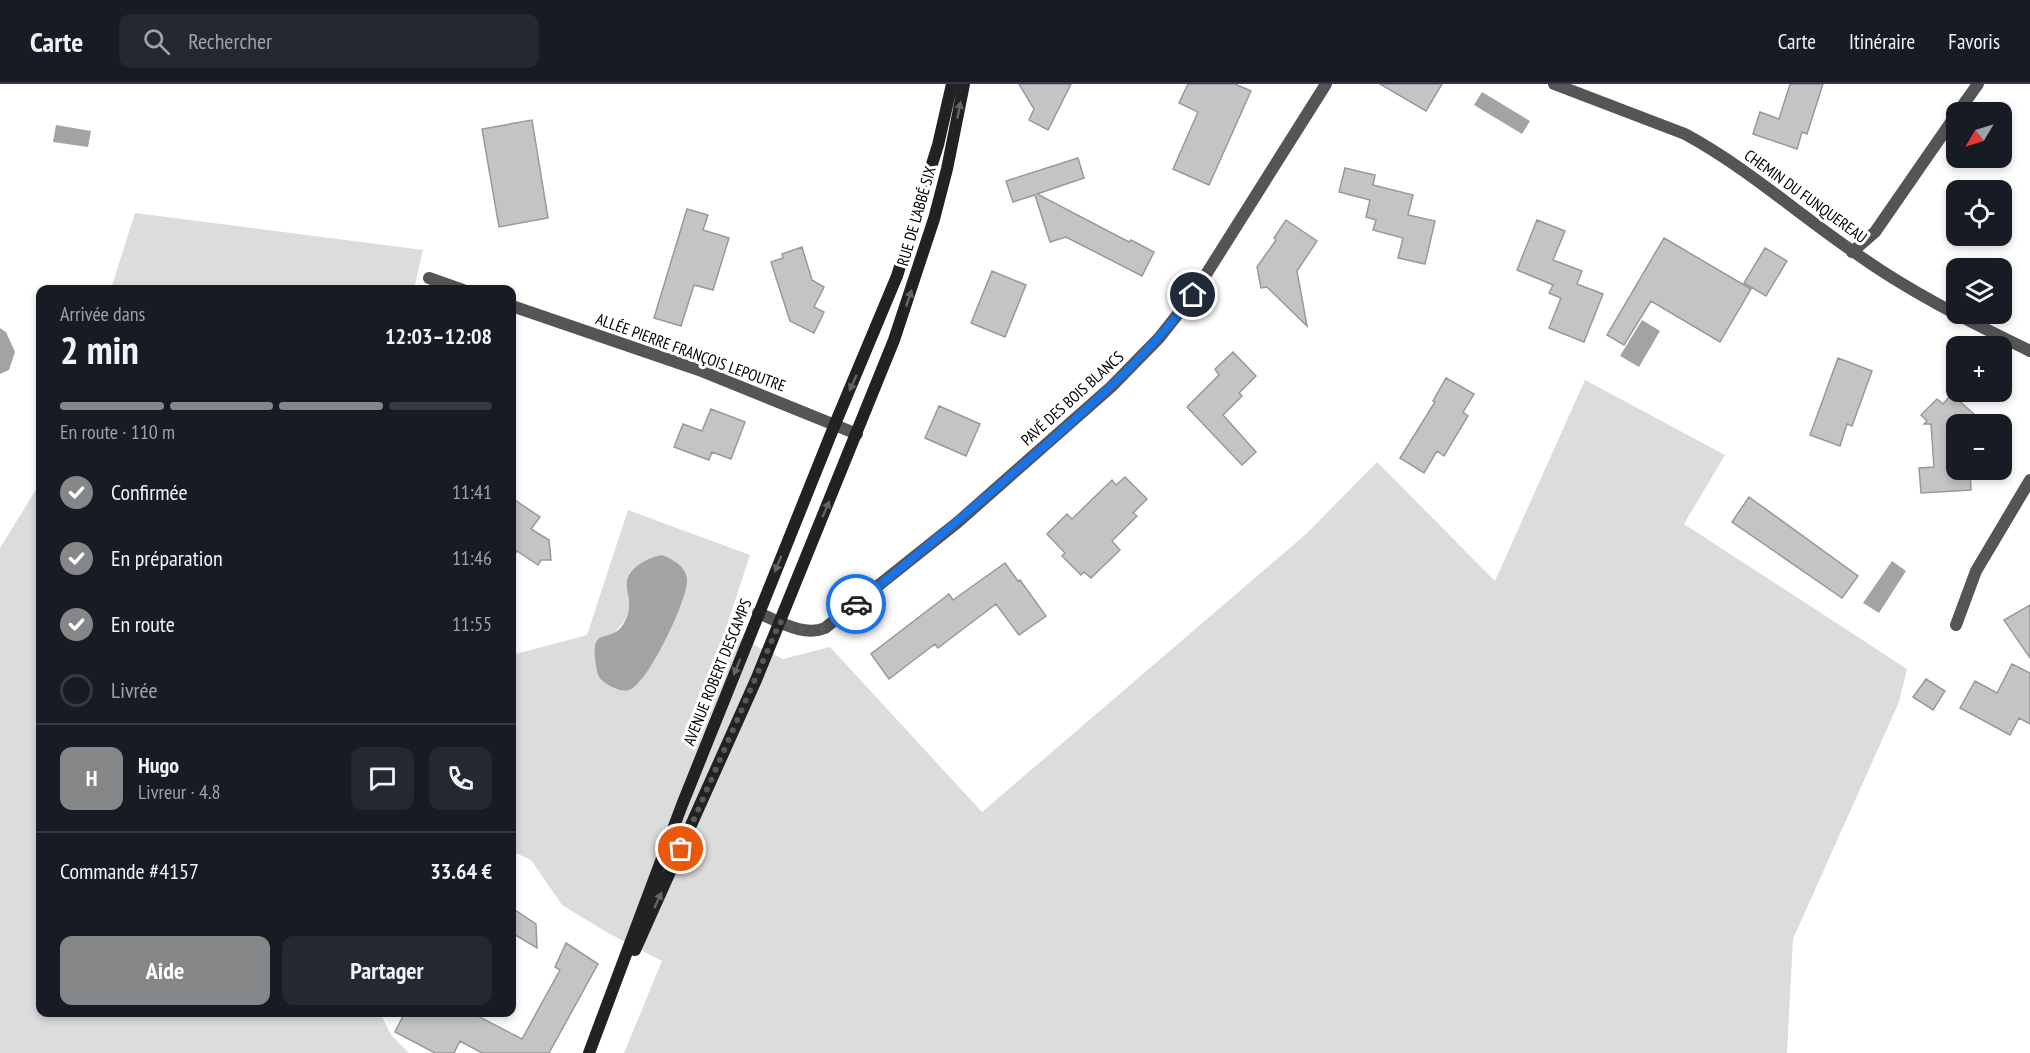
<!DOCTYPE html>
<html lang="fr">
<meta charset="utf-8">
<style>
:root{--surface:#171b24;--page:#242831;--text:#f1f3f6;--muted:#9ea1a6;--line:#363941;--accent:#858687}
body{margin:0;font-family:"PT Sans Narrow",sans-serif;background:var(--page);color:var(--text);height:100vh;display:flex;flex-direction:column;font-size:22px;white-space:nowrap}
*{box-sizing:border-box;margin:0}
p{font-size:20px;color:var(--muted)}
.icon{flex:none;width:33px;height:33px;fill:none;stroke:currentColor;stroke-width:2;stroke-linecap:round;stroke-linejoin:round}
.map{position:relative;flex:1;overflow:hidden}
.side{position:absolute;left:36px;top:201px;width:480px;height:732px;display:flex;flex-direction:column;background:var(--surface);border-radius:12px;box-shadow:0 3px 9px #0003}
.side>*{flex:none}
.needle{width:39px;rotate:232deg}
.fabs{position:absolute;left:1946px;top:18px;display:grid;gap:12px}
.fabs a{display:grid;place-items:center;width:66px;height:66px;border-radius:12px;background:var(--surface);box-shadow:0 3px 9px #0003;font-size:30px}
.pin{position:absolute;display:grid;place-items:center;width:51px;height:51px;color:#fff;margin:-26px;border:3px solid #fff;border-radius:50%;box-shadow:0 2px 6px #0007}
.courier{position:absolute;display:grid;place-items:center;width:60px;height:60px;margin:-30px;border:4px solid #1a73e8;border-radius:50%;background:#fff;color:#222;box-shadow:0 2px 8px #0007}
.headline em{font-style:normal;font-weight:700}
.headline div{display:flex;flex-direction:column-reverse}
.headline{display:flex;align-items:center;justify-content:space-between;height:102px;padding:0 24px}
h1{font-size:39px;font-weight:700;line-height:45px}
.bar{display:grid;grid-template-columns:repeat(4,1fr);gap:9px 6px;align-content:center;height:72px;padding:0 24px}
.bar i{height:8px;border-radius:4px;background:var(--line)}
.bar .current{background:var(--accent)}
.bar p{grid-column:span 4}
.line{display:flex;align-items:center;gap:15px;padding:0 24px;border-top:2px solid var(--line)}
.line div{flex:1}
.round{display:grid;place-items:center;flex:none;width:63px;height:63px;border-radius:12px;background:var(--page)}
ol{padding:0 24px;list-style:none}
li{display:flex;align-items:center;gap:18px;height:66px}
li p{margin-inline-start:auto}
li .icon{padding:6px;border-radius:50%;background:var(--accent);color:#fff;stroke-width:4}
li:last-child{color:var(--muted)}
li i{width:33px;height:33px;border:3px solid var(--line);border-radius:50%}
.cta{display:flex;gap:12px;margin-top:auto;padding:12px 24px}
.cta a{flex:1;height:69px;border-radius:12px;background:var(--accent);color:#fff;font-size:24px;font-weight:700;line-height:69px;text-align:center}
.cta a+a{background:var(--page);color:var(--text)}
header{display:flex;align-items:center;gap:36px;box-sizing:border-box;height:84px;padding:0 30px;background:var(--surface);border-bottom:2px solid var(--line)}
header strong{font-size:28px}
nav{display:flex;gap:33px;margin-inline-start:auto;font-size:21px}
.search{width:420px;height:54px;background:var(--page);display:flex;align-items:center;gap:15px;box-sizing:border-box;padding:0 21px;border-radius:12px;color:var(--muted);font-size:22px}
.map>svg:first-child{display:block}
</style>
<header>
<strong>Carte</strong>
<div class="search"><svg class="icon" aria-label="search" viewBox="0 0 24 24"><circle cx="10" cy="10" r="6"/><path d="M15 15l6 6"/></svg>Rechercher</div>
<nav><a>Carte</a><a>Itinéraire</a><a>Favoris</a></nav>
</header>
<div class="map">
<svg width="2030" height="969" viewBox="0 0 2030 969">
<rect width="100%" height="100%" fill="#fff"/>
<!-- green -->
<path fill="#dcdcdc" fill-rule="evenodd" d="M135,129L423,166L414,205H111Z
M1585,296L1725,371L1684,440L1907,585L1899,618L1793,855L1787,969H624L662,877L608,849L562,821L531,776L512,767V571L587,551L628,426L750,471L725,547L783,575L830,563L982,728L1306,450L1377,378L1495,497ZM662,471L625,607L616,605L601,597C605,582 608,565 614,551C617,543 625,539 627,531C632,520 626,510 627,498C627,483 649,473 662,471Z
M40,399V928L380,929L391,951L409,969H0V464Z"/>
<!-- water -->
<path fill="#a3a3a3" d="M1482,8L1530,37L1522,50L1474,21Z
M56,41L91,47L88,63L53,58Z
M1642,236L1660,247L1639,283L1620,272Z
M0,244L6,248L15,268L9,286L0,290Z
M662,471C672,475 686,482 687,495C689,513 648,600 629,606C624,608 616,605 612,603C604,599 599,596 597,587C587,535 611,565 625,537C634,519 625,510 627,496C630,482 650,473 662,471Z
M1892,477L1906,487L1879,529L1863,519Z"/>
<!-- building -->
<path fill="#c4c4c4" stroke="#999" stroke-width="1.5" d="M1019,0H1071L1048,46L1029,36L1034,25Z
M1188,0H1235L1251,7L1209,101L1173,85L1198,28L1179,19Z
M1380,0H1442L1426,27Z
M1790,0H1823L1807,50L1802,48L1797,65L1753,50L1760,28L1779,35Z
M532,36L548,134L499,143L482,45Z
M1078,74L1084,94L1037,110L1129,158L1131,156L1154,168L1142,192L1066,153L1050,158L1035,111L1013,118L1006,97Z
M1345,84L1375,91L1373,101L1413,111L1408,131L1435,137L1425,180L1398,174L1403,154L1373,146L1376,136L1366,133L1370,116L1339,108Z
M687,125L708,131L703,146L729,154L713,206L694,201L681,242L654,234Z
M1286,136L1317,157L1297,187L1307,242L1267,203L1261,204L1257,183L1276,156L1274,154Z
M1537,136L1565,147L1553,176L1582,187L1577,200L1603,210L1584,258L1549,244L1561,214L1549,209L1553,201L1517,186Z
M1664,154L1751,205L1720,258L1651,217L1624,261L1607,251Z
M802,163L812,196L824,203L814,223L824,228L814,249L790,237L771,178L783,174L782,170Z
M1765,164L1787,177L1766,212L1744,199Z
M992,187L1026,201L1005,253L971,239Z
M1233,268L1256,292L1239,309L1242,312L1223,331L1256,368L1242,381L1187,323L1219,291L1215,285Z
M1838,274L1872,287L1852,342L1847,340L1840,362L1810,351Z
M1446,294L1474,310L1463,328L1468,332L1444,372L1437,367L1424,389L1400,374L1435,318L1433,317Z
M1956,305V314L1985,340H1956V386H1970L1971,406L1921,409L1919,384L1934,383L1931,340H1924L1927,337L1921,331L1937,315L1943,320Z
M939,322L980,340L966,372L925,354Z
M711,325L745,338L731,375L712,368L709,376L674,363L683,340L702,347Z
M1125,393L1147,415L1133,429L1137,432L1112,457L1120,466L1091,494L1084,488L1081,491L1062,472L1065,469L1047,450L1067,430L1072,435L1112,396L1116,401Z
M1749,413L1858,492L1842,514L1732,438Z
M512,414L540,433L531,445L549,456L551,476H541L538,481L517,467L512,475Z
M1005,479L1018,497L1020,496L1046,532L1019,551L996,520L938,564L935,560L889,595L871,570L949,510L953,516Z
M2030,521V574L2004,536Z
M2012,580L2030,589V640L2019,634L2010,651L1960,624L1975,597L1997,609Z
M1926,595L1945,607L1933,626L1913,613Z
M512,824L536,840L537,864L512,849Z
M566,859L598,880L549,969H482L460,957L454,969H435L395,948L405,928H470L522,955L560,886L555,883Z"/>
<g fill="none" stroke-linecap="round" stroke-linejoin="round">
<!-- lane -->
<path stroke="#555" stroke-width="12" d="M1958,28L1978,0
M1852,168L1875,148L1956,31
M1956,541L1976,487L2030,396"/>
<!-- street -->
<path stroke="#555" stroke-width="12" d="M1554,0L1685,50C1746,83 1797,129 1854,168C1909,208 1969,237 2030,267
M429,194L463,206
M512,222L699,286L857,350
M758,529C779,537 803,553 825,544L958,438L1111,303L1159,254L1193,211L1326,0"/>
<!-- secondary -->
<path stroke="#222" stroke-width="12" d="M635,866L756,596L894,256L934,135L947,85L964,0
M589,969L682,721L835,340L897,192L938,61L952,0"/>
</g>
<!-- one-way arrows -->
<defs><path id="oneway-solid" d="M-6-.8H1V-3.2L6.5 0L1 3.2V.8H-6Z" transform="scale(1.5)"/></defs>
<g fill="#646464">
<use href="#oneway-solid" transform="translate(959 26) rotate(-79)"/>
<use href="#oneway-solid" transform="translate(909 214) rotate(-71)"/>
<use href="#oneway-solid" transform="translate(853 299) rotate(114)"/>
<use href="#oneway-solid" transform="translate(826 425) rotate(-67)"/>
<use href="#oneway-solid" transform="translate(778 480) rotate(112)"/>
<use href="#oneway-solid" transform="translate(737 583) rotate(112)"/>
<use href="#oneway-solid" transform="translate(658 816) rotate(-65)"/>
</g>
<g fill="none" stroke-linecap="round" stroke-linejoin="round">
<!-- done -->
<path stroke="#595959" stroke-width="6" stroke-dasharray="0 10.8" d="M681,765L780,538C823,555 822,546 856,520"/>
<!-- route -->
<path stroke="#1a73e8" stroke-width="8" d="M856,520C922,468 986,413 1049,358C1101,312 1152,267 1193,211"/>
</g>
<g text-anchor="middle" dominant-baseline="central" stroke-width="6" stroke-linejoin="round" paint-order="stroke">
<!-- street labels -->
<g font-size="16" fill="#000" stroke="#fff">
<text transform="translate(1806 112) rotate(36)">CHEMIN DU FUNQUEREAU</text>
<text transform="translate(916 132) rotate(-74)">RUE DE L'ABBÉ SIX</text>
<text transform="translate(691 268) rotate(20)">ALLÉE PIERRE FRANÇOIS LEPOUTRE</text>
<text transform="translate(1072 314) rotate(-42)">PAVÉ DES BOIS BLANCS</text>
<text transform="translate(717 588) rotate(-68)">AVENUE ROBERT DESCAMPS</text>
</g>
</g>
</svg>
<div class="fabs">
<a><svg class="needle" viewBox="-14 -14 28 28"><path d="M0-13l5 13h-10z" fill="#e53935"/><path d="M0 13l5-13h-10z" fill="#9ea1a6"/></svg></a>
<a><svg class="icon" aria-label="locate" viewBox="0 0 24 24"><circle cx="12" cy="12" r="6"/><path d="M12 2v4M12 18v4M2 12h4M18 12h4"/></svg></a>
<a><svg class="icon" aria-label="layers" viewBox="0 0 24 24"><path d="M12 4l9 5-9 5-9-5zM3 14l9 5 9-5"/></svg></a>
<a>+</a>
<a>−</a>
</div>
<div class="pin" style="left:681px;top:765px;background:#ea580c"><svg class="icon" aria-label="bag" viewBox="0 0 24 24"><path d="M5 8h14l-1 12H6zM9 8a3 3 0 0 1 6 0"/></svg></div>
<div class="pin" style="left:1193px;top:211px;background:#1f2937"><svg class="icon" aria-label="home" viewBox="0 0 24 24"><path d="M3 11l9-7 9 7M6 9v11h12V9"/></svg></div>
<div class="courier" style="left:856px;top:520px"><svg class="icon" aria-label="car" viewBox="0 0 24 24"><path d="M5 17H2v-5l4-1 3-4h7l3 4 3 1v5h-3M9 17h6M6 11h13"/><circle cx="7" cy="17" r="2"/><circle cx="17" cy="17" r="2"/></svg></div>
<section class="side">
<div class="headline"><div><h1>2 min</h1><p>Arrivée dans</p></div><em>12:03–12:08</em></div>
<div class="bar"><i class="current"></i><i class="current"></i><i class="current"></i><i></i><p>En route · 110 m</p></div>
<ol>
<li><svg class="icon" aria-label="check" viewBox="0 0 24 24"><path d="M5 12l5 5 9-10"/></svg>Confirmée<p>11:41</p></li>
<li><svg class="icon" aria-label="check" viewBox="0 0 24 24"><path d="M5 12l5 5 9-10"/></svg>En préparation<p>11:46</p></li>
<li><svg class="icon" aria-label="check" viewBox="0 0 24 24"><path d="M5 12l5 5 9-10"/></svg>En route<p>11:55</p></li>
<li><i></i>Livrée</li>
</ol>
<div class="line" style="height:108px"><b class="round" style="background:var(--accent);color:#fff">H</b><div><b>Hugo</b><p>Livreur · 4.8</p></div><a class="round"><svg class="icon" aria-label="chat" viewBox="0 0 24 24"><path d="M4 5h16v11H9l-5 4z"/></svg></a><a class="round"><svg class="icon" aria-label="phone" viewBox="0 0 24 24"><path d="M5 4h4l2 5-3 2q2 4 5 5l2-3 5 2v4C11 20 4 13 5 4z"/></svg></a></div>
<div class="line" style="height:78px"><div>Commande #4157</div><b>33.64 €</b></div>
<div class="cta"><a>Aide</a><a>Partager</a></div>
</section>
</div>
